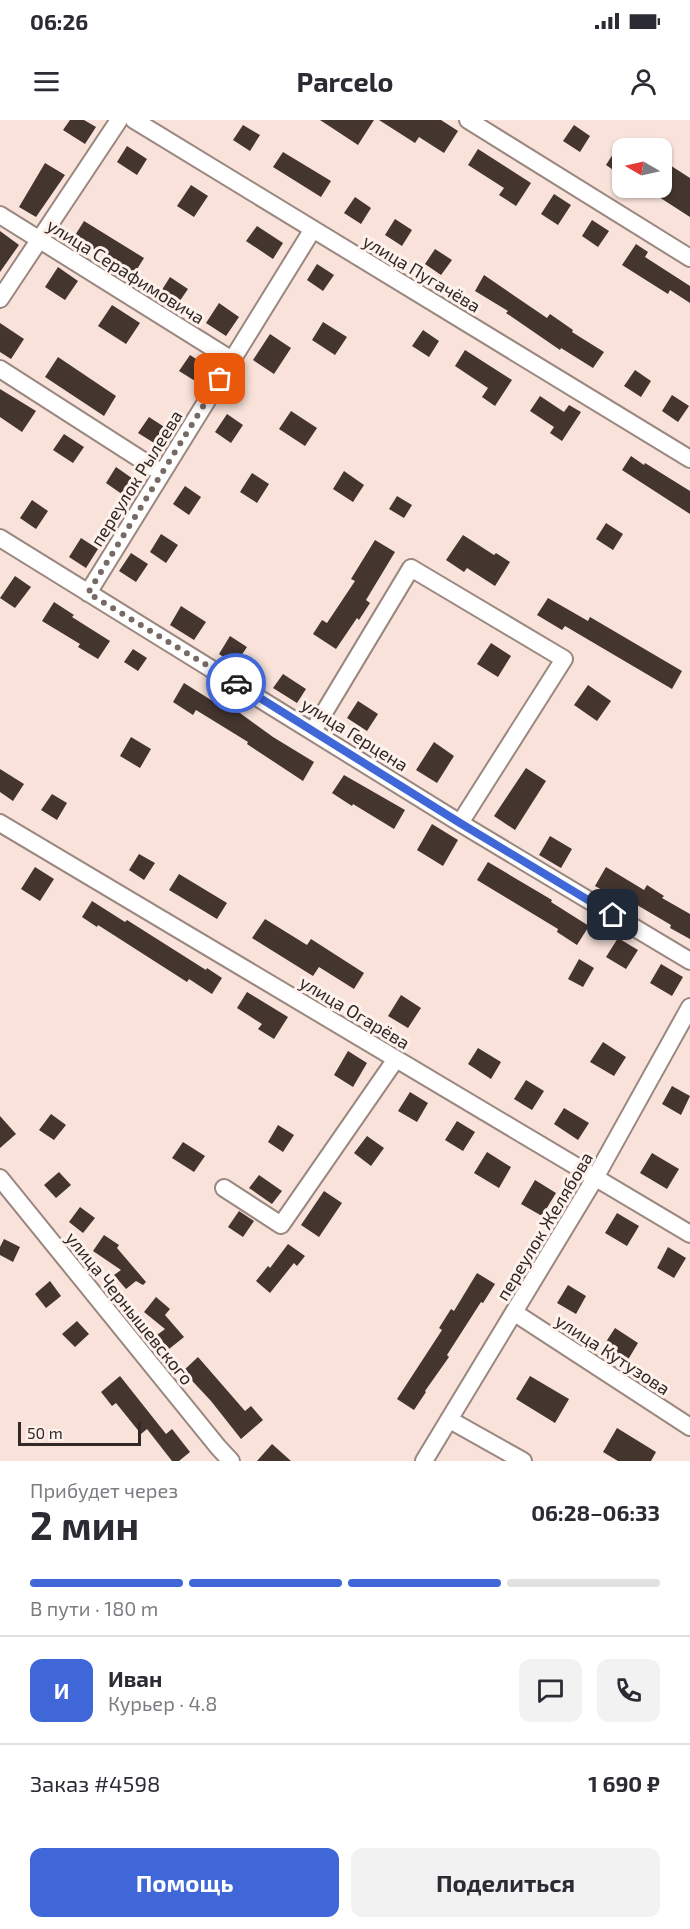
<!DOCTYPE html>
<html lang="ru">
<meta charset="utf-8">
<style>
:root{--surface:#fff;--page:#f2f2f3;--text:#2b2b33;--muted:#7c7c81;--line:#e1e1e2;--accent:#3f67d8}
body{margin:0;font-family:"Exo 2",sans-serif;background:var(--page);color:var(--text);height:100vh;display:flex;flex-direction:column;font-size:22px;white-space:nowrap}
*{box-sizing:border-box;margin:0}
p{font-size:20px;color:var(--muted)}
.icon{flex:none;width:33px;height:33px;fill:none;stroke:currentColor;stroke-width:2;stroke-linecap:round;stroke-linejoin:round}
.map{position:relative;height:1341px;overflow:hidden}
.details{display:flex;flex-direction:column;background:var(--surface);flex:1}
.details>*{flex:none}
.needle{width:39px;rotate:279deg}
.fabs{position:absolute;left:612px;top:18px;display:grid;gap:12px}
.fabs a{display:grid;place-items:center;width:60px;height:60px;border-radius:12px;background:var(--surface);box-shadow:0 2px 4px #0004;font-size:30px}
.scale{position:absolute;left:18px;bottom:15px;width:123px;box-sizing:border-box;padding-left:6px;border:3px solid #312926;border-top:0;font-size:16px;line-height:21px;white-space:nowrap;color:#312926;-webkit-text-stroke:4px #fff2ed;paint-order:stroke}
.pin{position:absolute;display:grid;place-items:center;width:51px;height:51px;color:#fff;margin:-26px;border-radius:12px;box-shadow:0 3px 9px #0006}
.courier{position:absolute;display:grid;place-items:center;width:60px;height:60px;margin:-30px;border:4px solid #3f67d8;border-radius:50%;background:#fff;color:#222;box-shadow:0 2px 8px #0007}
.head em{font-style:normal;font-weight:700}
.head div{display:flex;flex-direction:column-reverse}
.head{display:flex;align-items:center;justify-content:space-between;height:102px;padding:0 30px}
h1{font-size:39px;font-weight:700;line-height:45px}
.bar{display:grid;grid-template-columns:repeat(4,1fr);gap:9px 6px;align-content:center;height:72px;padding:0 30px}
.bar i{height:8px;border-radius:4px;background:var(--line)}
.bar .on{background:var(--accent)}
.bar p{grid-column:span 4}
.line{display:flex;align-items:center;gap:15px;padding:0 30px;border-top:2px solid var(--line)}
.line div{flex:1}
.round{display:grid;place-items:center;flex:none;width:63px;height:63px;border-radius:12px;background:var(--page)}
.cta{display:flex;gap:12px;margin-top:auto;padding:12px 30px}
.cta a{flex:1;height:69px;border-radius:12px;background:var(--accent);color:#fff;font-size:24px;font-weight:700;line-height:69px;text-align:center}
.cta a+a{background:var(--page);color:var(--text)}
.status{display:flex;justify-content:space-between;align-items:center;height:42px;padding:0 30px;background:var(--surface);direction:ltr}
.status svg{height:16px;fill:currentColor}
header{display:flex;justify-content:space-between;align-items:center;height:78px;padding:0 30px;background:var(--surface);font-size:27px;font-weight:700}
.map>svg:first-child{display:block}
</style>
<div class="status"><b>06:26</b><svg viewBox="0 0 49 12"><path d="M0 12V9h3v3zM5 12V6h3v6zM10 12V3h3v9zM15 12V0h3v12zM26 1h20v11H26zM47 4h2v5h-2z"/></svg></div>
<header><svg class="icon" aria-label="menu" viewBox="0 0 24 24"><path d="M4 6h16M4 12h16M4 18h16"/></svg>Parcelo<svg class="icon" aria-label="person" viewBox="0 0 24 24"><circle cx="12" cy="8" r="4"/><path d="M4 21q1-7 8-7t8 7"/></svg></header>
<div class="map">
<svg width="690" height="1341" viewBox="0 0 690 1341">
<rect width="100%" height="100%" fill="#f8e2da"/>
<!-- building -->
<path fill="#45352f" d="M70,0H84L96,7L85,24L63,10Z
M320,0H374L358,25Z
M379,0H441L458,11L444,33L419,17L415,23Z
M243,5L260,15L250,31L233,20Z
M574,5L590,16L580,32L563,21Z
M622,20V56L606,45Z
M127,26L147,39L137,55L117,42Z
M478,29L531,63L516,86L499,75L504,68L468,45Z
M283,32L331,61L321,77L273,47Z
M662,40L690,58V97L645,68H662Z
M45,43L65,55L36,97L19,87Z
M191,65L208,76L194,97L177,86Z
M554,74L571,85L558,105L541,94Z
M355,77L371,88L361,104L344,93Z
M395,99L412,110L402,126L385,115Z
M592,100L609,111L598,127L582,116Z
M84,101L144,138L134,154L74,117Z
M257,106L283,123L273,139L246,121Z
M0,111L19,125L0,152Z
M636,124L648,132L645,137L690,166V183L670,170L668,174L622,145Z
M435,129L452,140L441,155L425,144Z
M317,144L334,155L323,171L307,160Z
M58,147L78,161L65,180L45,167Z
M484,155L547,198L550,194L573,210L572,212L604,232L593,248L561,228L560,230L506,193L508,191L475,171Z
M170,157L188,169L177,185L160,173Z
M219,183L239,197L226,216L206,203Z
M112,185L140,203L126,224L98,206Z
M323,202L347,217L335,235L312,220Z
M0,203L24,219L11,239L0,232Z
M423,210L439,221L429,237L412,226Z
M270,214L291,228L274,254L253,240Z
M465,230L512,260L495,286L482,277L488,268L455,246Z
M190,235L210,248L200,264L179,251Z
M58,237L116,276L104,296L45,257Z
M635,250L651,261L641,277L624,266Z
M0,269L36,291L22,312L0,297Z
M672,275L689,286L678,302L662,291Z
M540,276L564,292L569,285L581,292L562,321L550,313L554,307L530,291Z
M291,291L317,308L305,326L279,309Z
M227,294L243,305L231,323L215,312Z
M149,297L169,310L159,326L138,313Z
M64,314L84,327L73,343L53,330Z
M631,336L644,345L645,343L690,371V394L622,350Z
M116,347L136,361L126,377L106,363Z
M344,351L364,365L353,382L333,369Z
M252,353L269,364L257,383L240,372Z
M185,366L201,377L189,395L173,384Z
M397,376L412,385L404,398L389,389Z
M32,380L48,391L36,409L20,398Z
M606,403L623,414L613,430L596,419Z
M161,414L178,425L166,443L150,432Z
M463,415L494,435L496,433L510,442L495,466L467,448L464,452L446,440Z
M81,418L98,429L86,448L69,437Z
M375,420L395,432L366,480L370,483L359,500L357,498L336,529L313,514L322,500L327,503L355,461L351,459Z
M131,433L148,444L136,462L119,451Z
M15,456L31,467L15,488L0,478Z
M548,478L588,501L590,497L682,551L672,569L565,506L562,510L537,495Z
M54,482L74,495L72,497L110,521L98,539L78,527L80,524L42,501Z
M181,486L206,502L194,520L170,505Z
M230,516L247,527L235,545L219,534Z
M491,523L511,536L498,557L477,544Z
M133,529L147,538L138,551L124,542Z
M283,554L306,569L297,583L273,568Z
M184,563L219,585L222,580L273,617L314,642L303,661L247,624L248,622L196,590L193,595L173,582Z
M588,565L611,581L597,601L574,585Z
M358,581L378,594L367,611L347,598Z
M131,617L151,629L140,648L120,636Z
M434,622L454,636L437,663L416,650Z
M526,648L546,661L515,710L494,696Z
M0,649L24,664L13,681L0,672Z
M344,655L405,690L394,709L353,684L352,686L332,673Z
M52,674L67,683L57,700L41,690Z
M432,704L458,720L443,746L417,730Z
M550,716L572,729L561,748L539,735Z
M139,734L155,743L144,760L129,750Z
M488,742L552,780L551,782L589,806L577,825L557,812L558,809L477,760Z
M35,747L54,759L40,781L21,769Z
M606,747L644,770L647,765L664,776L662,778L690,794V819L670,808L671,805L615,772L613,776L595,766Z
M179,754L227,783L217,799L169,770Z
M92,781L125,802L127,800L206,850L207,848L222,858L212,874L189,859L187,862L98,805L97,807L82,797Z
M265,799L307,825L311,819L364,853L354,869L319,847L313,856L252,818Z
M618,818L638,830L626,849L606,837Z
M579,839L594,848L583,867L568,859Z
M661,844L683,857L672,876L650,863Z
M247,872L288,897L274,919L258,909L262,904L237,888Z
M401,875L421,888L408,908L388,896Z
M603,922L626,937L614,956L590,942Z
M478,928L501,942L491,959L468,944Z
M348,931L367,943L353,967L334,955Z
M526,960L544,971L532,990L514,979Z
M672,966L690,976L681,995L662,984Z
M410,972L428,983L417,1002L398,991Z
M564,988L589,1003L578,1020L554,1004Z
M51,994L66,1005L54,1020L39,1010Z
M0,996L16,1014L0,1028Z
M457,1001L475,1012L463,1031L445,1020Z
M278,1005L294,1015L283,1032L268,1022Z
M367,1016L384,1028L371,1046L354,1033Z
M183,1022L205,1036L194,1052L172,1038Z
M487,1032L511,1047L499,1068L474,1053Z
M652,1033L679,1049L667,1069L640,1053Z
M59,1052L71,1065L56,1078L44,1065Z
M259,1055L282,1071L272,1084L249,1068Z
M535,1060L556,1073L542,1096L521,1084Z
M324,1071L342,1083L319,1117L301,1105Z
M80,1087L95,1098L83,1113L69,1102Z
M239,1091L254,1101L243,1117L228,1107Z
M617,1093L639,1106L627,1126L605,1113Z
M104,1115L119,1125L117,1128L146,1162L143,1165L136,1161L126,1169L114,1155L121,1150L93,1131Z
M4,1119L20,1127L13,1142L0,1135V1127Z
M288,1124L305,1136L297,1146L294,1143L270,1173L256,1161L268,1146L270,1148Z
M668,1127L686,1138L674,1158L657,1148Z
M477,1153L495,1164L483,1183L481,1182L447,1235L449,1237L425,1271L426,1272L414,1290L397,1279L442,1210L439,1208L451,1189L454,1191Z
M50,1161L61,1176L46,1188L35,1174Z
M568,1165L586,1176L576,1194L557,1183Z
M156,1177L170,1189L165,1195L184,1217L169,1229L157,1215L165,1209L144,1192Z
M77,1201L89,1214L75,1227L62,1214Z
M615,1208L638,1223L626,1243L602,1228Z
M198,1237L245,1291L251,1286L263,1300L241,1319L211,1281L183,1251Z
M120,1256L166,1314L172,1309L190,1332L179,1341H172L147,1309L141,1314L116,1283L112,1286L101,1272Z
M530,1256L569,1279L555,1303L516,1279Z
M617,1308L656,1332L651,1341H618L603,1332Z
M272,1324L291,1341H257Z"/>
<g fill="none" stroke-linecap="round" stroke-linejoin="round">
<defs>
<path id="minor" d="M134,0L690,339
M468,0L690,138
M0,95L232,240
M0,179L119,0
M0,249L162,353
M0,418L460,703L690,841
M88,473L313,109
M313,611L411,448L564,539L460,703
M0,703L690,1114
M0,1058L218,1327L231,1341
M224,1068L281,1105L396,939
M515,1193L690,1307
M450,1300L523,1341
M424,1341L595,1058L690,887"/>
</defs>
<!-- minor casing -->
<use href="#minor" stroke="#9a877f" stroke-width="20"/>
<!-- minor -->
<use href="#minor" stroke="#fff" stroke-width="16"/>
</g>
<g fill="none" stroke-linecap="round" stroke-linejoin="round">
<!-- done -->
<path stroke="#776a65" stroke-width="6" stroke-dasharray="0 10.8" d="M220,259L88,473L236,563"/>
<!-- route -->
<path stroke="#3f67d8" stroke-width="8" d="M236,563L460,703L613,795"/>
</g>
<g text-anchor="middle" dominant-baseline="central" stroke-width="6" stroke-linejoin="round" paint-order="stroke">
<!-- street labels -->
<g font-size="18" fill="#312926" stroke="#fff2ed">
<text transform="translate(126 151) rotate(32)">улица Серафимовича</text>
<text transform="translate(422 153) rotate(31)">улица Пугачёва</text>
<text transform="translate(136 358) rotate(-58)">переулок Рылеева</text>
<text transform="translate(355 614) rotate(32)">улица Герцена</text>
<text transform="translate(355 892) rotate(31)">улица Огарёва</text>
<text transform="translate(544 1106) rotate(-59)">переулок Желябова</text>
<text transform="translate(130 1188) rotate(51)">улица Чернышевского</text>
<text transform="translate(613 1234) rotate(33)">улица Кутузова</text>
</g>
</g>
</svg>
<div class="fabs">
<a><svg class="needle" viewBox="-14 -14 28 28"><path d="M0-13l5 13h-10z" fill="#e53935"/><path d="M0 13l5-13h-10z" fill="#7c7c81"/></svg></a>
</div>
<div class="scale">50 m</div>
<div class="pin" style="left:220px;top:259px;background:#ea580c"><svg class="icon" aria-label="bag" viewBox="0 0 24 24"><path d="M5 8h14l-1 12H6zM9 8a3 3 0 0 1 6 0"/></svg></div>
<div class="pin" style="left:613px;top:795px;background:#1f2937"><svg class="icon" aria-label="home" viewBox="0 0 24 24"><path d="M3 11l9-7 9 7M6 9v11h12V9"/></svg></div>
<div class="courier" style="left:236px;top:563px"><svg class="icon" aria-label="car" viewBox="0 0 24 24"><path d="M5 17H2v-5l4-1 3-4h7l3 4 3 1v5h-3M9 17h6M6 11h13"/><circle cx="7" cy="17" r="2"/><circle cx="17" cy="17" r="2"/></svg></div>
</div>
<section class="details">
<div class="head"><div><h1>2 мин</h1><p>Прибудет через</p></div><em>06:28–06:33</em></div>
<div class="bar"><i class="on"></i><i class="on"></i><i class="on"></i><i></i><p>В пути · 180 m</p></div>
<div class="line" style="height:108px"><b class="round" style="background:var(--accent);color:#fff">И</b><div><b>Иван</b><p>Курьер · 4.8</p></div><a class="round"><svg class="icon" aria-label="chat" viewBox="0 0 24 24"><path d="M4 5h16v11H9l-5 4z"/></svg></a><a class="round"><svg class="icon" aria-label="phone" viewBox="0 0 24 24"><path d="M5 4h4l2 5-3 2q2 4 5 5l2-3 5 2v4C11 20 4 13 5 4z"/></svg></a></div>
<div class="line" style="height:78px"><div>Заказ #4598</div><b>1 690 ₽</b></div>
<div class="cta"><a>Помощь</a><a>Поделиться</a></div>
</section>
